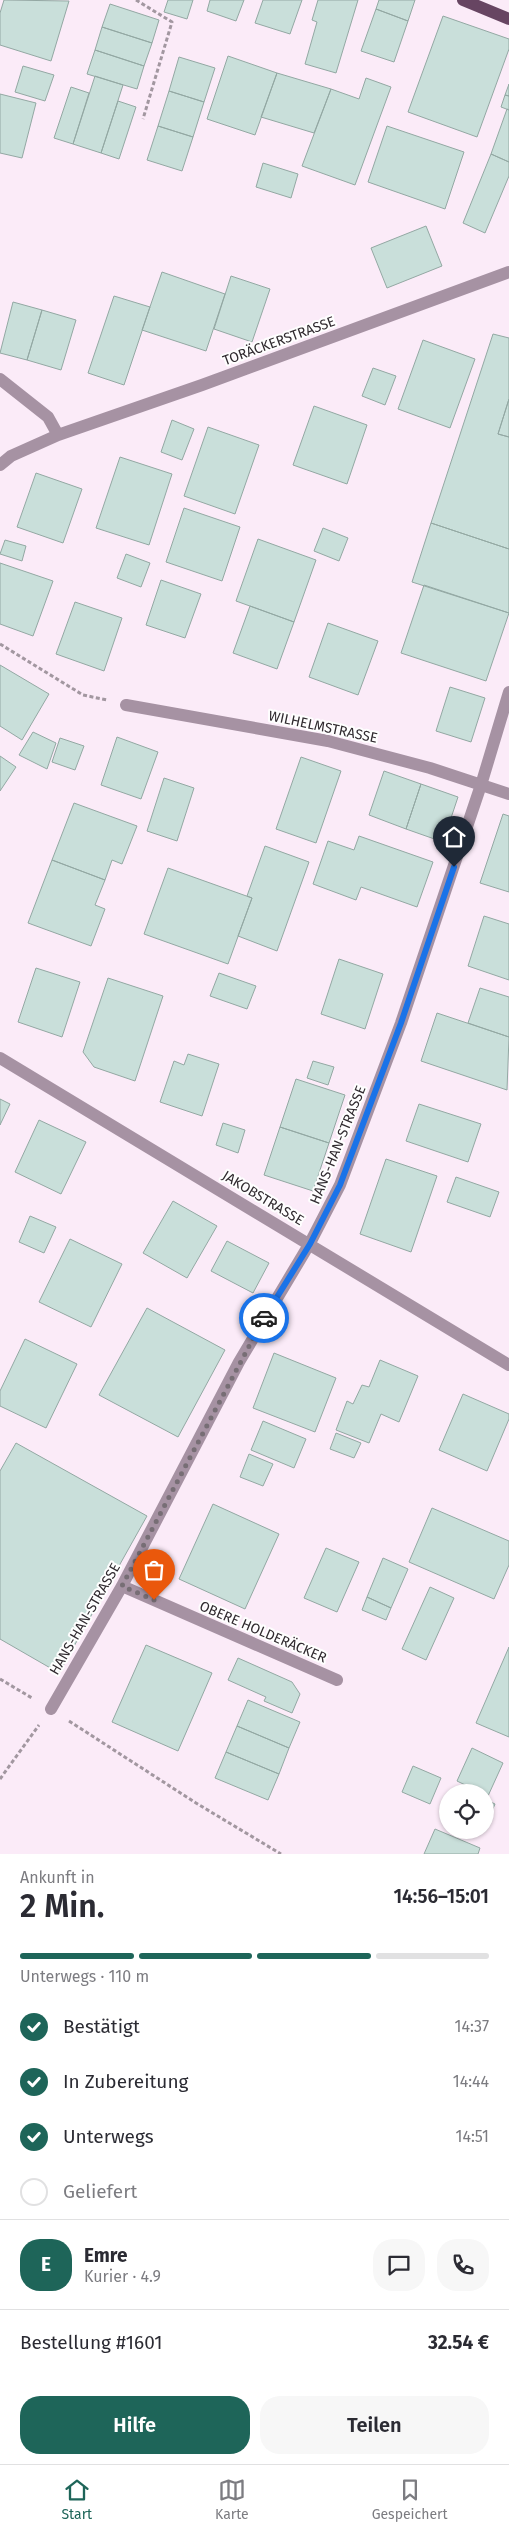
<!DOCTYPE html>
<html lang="de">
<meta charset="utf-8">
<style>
:root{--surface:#fff;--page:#f7f7f7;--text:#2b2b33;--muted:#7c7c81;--line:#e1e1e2;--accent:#1e6559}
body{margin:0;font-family:"Fira Sans",sans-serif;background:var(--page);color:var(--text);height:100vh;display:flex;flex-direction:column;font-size:19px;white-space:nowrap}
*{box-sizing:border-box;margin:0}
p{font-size:16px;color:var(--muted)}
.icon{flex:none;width:28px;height:28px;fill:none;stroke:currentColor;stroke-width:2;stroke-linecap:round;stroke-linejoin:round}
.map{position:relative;height:1854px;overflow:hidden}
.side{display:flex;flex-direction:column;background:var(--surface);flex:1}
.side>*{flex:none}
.controls{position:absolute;left:439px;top:1784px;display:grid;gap:10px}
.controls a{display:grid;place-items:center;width:55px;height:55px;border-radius:50%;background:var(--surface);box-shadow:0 1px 4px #0004;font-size:25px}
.pin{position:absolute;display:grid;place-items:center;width:42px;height:42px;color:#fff;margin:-51px -21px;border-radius:50% 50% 50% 0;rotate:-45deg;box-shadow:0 0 5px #0007}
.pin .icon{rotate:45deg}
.courier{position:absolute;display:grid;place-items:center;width:50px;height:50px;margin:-25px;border:4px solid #1a73e8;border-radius:50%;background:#fff;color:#222;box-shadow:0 1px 6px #0007}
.summary em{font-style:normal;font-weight:600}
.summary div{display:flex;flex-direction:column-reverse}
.summary{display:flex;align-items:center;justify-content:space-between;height:85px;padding:0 20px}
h1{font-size:32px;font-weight:600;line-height:38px}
.bar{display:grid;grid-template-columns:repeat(4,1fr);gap:8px 5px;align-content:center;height:60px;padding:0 20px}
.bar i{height:6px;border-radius:4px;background:var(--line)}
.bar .current{background:var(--accent)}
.bar p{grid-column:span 4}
.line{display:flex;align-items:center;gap:12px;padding:0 20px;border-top:1px solid var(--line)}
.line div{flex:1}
.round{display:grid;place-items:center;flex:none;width:52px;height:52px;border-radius:20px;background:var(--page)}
ol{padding:0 20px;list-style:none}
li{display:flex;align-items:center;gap:15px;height:55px}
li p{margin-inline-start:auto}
li .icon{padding:5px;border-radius:50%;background:var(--accent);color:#fff;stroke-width:4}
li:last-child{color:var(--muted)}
li i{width:28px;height:28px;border:2px solid var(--line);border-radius:50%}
.cta{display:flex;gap:10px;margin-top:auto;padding:10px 20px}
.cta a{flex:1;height:58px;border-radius:20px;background:var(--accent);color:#fff;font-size:20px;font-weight:600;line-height:58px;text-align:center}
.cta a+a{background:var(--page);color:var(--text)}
.tabs{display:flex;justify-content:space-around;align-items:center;height:70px;border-top:1px solid var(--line);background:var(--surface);font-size:14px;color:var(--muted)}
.tabs a{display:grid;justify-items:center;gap:2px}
.tabs .current{color:var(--accent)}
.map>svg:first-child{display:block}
</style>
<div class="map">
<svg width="509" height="1854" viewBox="0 0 509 1854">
<rect width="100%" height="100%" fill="#fbebf8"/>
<!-- building -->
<path fill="#c9dfda" stroke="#93a8a3" d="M4,0L69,1L51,61L0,45V13Z
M168,0H193L187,19L164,12Z
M210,0H244L236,21L207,11Z
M263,0H302L290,34L255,23Z
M318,0H358L336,73L305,64L317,22L312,20Z
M379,0H415L408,21L376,9Z
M110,4L159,20L152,43L102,27Z
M376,9L408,21L394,62L361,51Z
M443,16L509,39V49L477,137L408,112Z
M102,27L152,43L144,66L95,50Z
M95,50L144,66L137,89L87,74Z
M228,56L277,73L255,135L207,119Z
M179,57L215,68L204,102L169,91Z
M23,66L54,75L45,101L15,92Z
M277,73L331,89L314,133L261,117Z
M95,76L123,85L101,153L73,144Z
M366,78L391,87L355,185L302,166L331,89L359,99Z
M509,84V96L505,95Z
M71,87L89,93L73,144L54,138Z
M169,91L204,102L193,137L158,126Z
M0,94L36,103L22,158L0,153Z
M505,95L509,96V110L501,107Z
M118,101L136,107L119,159L101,153Z
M507,109L509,110V162L491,154Z
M158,126L193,137L182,171L147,160Z
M387,126L464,152L445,209L368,182Z
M491,154L509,162V176L485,233L463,223Z
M263,163L298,174L291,198L256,187Z
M426,226L442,266L387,288L371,248Z
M162,272L225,294L206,351L142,330Z
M231,276L270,289L252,342L214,329Z
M114,296L150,307L124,385L88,373Z
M13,302L42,310L27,360L0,353Z
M42,310L76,320L61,370L27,360Z
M493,334L509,338V399L498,434L509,437V549L431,523Z
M423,340L475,359L450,428L398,409Z
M373,368L396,376L385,405L362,396Z
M509,399V437L498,434Z
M314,406L367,425L347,484L293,465Z
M172,420L194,429L182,460L161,452Z
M208,427L259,445L235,514L184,496Z
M120,457L172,474L149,545L96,528Z
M36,473L82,489L63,543L17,527Z
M184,508L240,527L222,581L166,562Z
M431,523L509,549V613L412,582Z
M323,528L348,538L339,561L314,551Z
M258,539L316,560L294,622L236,601Z
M5,540L26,546L22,561L0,554Z
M126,554L150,563L141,587L117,578Z
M0,563L53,581L33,636L0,624Z
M161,580L201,594L185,638L146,625Z
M424,585L509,613L486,681L401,653Z
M75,602L122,618L104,671L56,654Z
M250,606L294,622L277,669L233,653Z
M328,623L378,641L358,695L309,677Z
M0,665L49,694L22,740L0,726Z
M450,687L485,698L471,742L436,731Z
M33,732L56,743L47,769L19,755Z
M117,737L158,752L141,799L101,785Z
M60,738L84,746L75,770L52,762Z
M0,756L16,767L0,791Z
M301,757L341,771L316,843L276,829Z
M384,771L421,784L406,829L369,815Z
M164,778L194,788L177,841L147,831Z
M421,784L458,797L443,842L406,829Z
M74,803L137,826L122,864L112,860L105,880L52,860Z
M503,814L509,816V892L480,883Z
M359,836L433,862L417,907L361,887L356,900L313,884L328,841L354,850Z
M265,846L309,862L277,951L238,936L252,898L247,896Z
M52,860L105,880L95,905L105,909L91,946L28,923Z
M168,868L252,898L228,964L144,934Z
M484,916L509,924V980L468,966Z
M339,959L383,974L365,1029L321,1014Z
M36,968L80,982L62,1037L18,1022Z
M219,973L256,986L247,1009L210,996Z
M108,978L163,996L135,1081L94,1067L83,1052Z
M480,988L509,997V1037L468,1023Z
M437,1013L509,1037L507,1090L421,1061Z
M188,1054L219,1064L202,1116L160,1102L174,1061L184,1065Z
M313,1061L334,1067L328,1085L307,1078Z
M296,1079L345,1095L329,1143L280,1127Z
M0,1099L10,1104L0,1125Z
M419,1104L481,1124L468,1162L406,1141Z
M39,1120L86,1142L61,1194L15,1172Z
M223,1123L245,1130L238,1153L216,1145Z
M280,1127L329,1143L313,1191L264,1175Z
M386,1159L437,1176L411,1252L360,1234Z
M456,1177L499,1192L490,1217L447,1202Z
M173,1201L217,1226L187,1278L143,1253Z
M30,1216L56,1227L44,1253L19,1242Z
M70,1239L122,1264L91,1327L39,1302Z
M227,1241L269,1263L253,1293L211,1271Z
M147,1308L225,1350L178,1437L99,1395Z
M25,1339L77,1364L46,1428L0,1406V1391Z
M274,1353L336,1378L315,1432L253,1408Z
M380,1360L418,1376L399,1422L381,1414L369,1443L336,1430L347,1401L353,1404L362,1385L369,1387Z
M463,1394L509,1414V1419L487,1471L439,1450Z
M263,1421L306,1439L294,1468L251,1450Z
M336,1433L361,1443L354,1458L330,1449Z
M16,1443L147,1516L59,1673L0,1639V1471Z
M249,1454L273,1464L263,1486L240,1477Z
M213,1504L279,1534L245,1609L179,1579Z
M432,1508L509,1541V1565L494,1599L409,1562Z
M326,1548L359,1562L337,1612L304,1598Z
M383,1558L408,1569L391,1608L367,1597Z
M430,1587L454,1598L426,1660L402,1649Z
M367,1597L391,1608L386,1620L362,1610Z
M146,1645L212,1673L178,1751L112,1722Z
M509,1647V1737L476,1723Z
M238,1658L292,1682L300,1694L292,1713L264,1701L266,1697L228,1680Z
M248,1700L300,1722L289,1748L237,1726Z
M237,1726L289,1748L279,1774L226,1752Z
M472,1748L503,1763L488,1796L457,1781Z
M226,1752L279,1774L268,1800L215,1778Z
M413,1766L441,1778L430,1804L402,1792Z
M485,1799L495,1804L486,1825H485Z
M435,1829L480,1848L478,1854H424Z"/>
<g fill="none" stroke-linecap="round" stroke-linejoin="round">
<!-- path -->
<path stroke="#a297a0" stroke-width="3" stroke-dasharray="4 2.5" stroke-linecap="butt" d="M136,0L172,22L143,119
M0,644L83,695L107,700
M0,1679L32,1698
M69,1721L196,1803L281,1854
M0,1779L39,1725"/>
<!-- minor -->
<path stroke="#a692a3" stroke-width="12" d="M0,379L48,417L58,435
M0,465L11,456L58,435L202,385L509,272
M126,705L328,741L430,768L509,794
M0,1058L509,1365
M122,1586L337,1680
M51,1709L122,1586L239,1362L310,1243L340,1185L401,1023L481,785L509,692"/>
<!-- major -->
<path stroke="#674562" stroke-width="12" d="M463,0L509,19"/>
</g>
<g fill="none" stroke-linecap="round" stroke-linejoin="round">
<!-- done -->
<path stroke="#776e75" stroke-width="5" stroke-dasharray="0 9" d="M154,1600L122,1586L264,1318"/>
<!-- route -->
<path stroke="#1a73e8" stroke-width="6" d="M264,1318L310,1244L340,1185L401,1023L454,867"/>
</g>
<g text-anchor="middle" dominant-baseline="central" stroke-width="4" stroke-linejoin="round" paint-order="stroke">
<!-- street labels -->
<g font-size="14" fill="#302a2f" stroke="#fefefe">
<text transform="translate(279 341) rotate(-20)">TORÄCKERSTRASSE</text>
<text transform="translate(323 727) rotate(12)">WILHELMSTRASSE</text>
<text transform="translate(338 1145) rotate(-68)">HANS-HAN-STRASSE</text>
<text transform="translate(263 1198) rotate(31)">JAKOBSTRASSE</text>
<text transform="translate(85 1619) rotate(-60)">HANS-HAN-STRASSE</text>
<text transform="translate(263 1632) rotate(23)">OBERE HOLDERÄCKER</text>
</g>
</g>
</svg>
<div class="controls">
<a><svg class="icon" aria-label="locate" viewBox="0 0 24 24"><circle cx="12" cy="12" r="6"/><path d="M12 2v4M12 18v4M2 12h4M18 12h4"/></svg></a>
</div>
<div class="pin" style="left:154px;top:1600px;background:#ea580c"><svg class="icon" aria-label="bag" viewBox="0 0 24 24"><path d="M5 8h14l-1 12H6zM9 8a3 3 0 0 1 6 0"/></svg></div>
<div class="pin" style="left:454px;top:867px;background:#1f2937"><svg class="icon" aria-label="home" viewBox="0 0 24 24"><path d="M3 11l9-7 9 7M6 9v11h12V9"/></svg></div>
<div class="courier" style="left:264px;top:1318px"><svg class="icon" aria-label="car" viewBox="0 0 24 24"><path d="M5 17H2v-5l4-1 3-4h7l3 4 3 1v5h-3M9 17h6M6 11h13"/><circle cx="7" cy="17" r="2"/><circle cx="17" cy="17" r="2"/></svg></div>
</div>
<section class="side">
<div class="summary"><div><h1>2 Min.</h1><p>Ankunft in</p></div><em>14:56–15:01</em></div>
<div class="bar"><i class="current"></i><i class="current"></i><i class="current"></i><i></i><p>Unterwegs · 110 m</p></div>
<ol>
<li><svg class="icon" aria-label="check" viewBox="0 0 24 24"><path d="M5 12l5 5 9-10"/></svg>Bestätigt<p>14:37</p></li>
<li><svg class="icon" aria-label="check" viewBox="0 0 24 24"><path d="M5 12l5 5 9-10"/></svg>In Zubereitung<p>14:44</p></li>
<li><svg class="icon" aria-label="check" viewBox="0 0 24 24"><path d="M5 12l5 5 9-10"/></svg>Unterwegs<p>14:51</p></li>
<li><i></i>Geliefert</li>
</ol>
<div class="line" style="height:90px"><b class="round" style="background:var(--accent);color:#fff">E</b><div><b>Emre</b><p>Kurier · 4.9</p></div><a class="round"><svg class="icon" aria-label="chat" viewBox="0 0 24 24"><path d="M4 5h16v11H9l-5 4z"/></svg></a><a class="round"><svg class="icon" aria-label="phone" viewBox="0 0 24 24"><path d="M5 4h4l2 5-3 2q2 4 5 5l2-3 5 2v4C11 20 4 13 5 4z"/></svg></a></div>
<div class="line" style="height:65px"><div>Bestellung #1601</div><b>32.54 €</b></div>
<div class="cta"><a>Hilfe</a><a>Teilen</a></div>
</section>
<nav class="tabs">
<a class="current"><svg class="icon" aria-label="home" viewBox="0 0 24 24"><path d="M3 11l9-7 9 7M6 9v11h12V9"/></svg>Start</a>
<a><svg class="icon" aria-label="map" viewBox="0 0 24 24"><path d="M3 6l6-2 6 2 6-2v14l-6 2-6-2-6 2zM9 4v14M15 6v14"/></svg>Karte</a>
<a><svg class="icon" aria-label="saved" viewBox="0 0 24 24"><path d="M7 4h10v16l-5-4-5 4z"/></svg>Gespeichert</a>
</nav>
